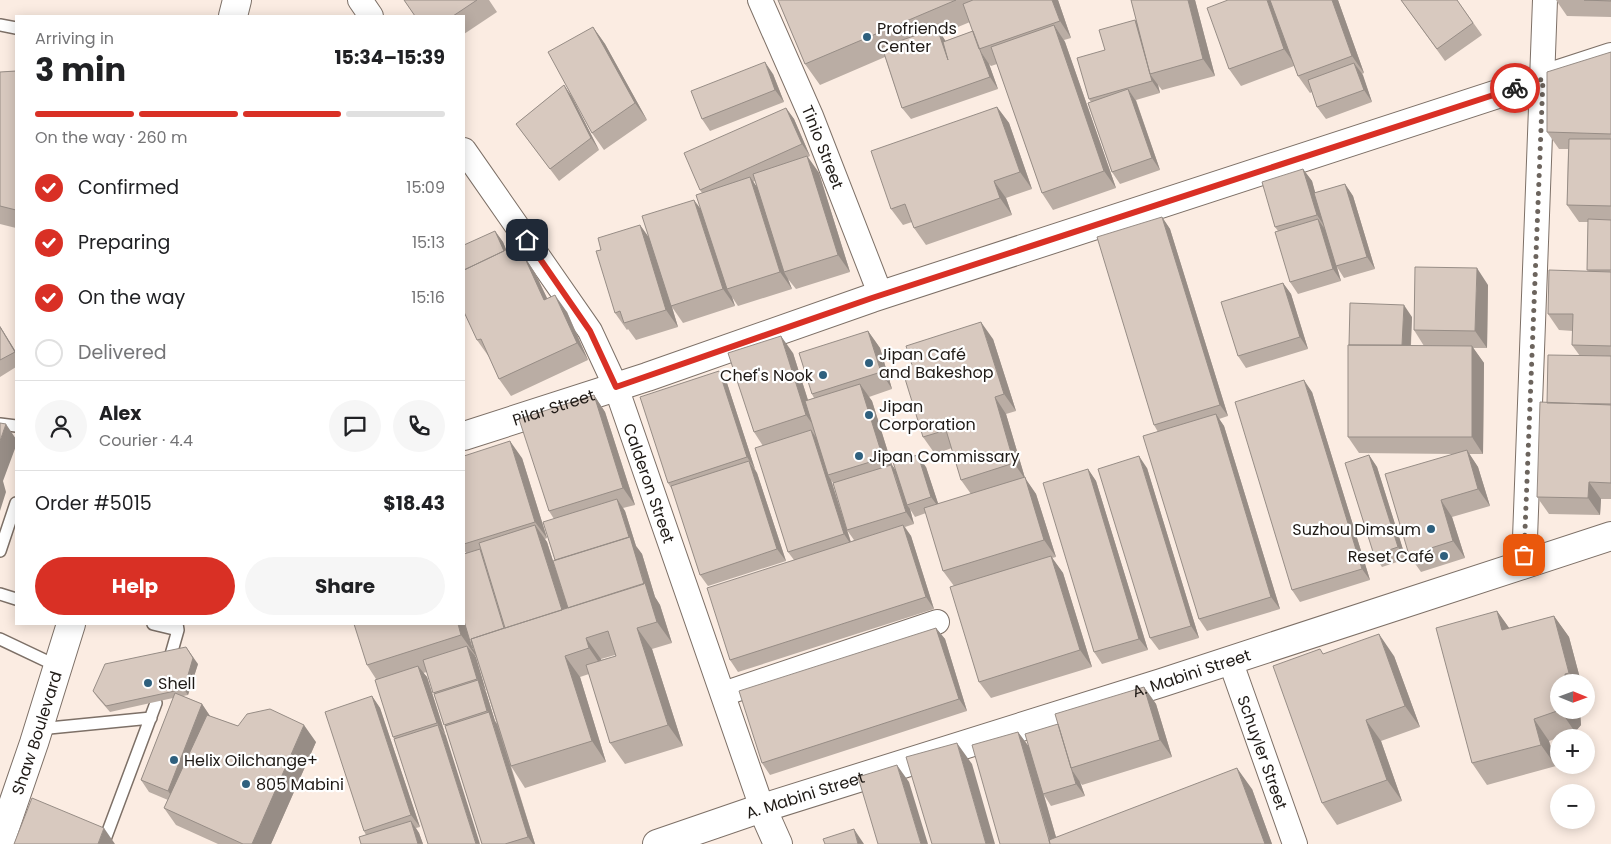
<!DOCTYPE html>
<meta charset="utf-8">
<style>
:root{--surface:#fff;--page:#f6f6f6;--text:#202124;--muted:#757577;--line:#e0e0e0;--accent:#d93025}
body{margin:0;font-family:Poppins,sans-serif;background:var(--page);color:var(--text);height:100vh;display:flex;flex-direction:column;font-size:19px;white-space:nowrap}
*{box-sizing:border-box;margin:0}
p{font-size:16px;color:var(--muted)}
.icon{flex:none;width:28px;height:28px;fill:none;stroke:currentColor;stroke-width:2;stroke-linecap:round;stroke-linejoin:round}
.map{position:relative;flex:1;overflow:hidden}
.panel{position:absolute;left:15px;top:15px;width:450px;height:610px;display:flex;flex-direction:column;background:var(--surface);border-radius:0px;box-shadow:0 2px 12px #0003}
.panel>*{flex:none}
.needle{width:32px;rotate:91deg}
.buttons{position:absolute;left:1550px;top:674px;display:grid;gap:10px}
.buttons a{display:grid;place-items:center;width:45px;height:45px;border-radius:50%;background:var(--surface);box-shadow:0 2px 12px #0003;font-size:25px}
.pin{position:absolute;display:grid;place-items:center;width:42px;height:42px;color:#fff;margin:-21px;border-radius:10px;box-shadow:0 2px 8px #0006}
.courier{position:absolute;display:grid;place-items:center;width:50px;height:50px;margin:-25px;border:4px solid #d93025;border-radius:50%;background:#fff;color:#222;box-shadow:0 1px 6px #0007}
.head em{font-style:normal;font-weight:700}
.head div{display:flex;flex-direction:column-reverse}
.head{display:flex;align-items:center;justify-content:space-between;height:85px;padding:0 20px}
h1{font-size:32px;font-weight:700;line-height:38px}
.bar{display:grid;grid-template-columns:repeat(4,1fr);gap:8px 5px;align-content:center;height:60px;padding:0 20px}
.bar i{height:6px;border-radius:4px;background:var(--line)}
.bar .active{background:var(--accent)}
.bar p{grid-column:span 4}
.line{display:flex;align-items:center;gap:12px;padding:0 20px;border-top:1px solid var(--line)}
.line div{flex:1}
.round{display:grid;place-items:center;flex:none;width:52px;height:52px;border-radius:26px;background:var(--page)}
ol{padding:0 20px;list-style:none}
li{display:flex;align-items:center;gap:15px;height:55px}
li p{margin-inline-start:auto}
li .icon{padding:5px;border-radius:50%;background:var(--accent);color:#fff;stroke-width:4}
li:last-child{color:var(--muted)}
li i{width:28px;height:28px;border:2px solid var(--line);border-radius:50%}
.primary-button{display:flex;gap:10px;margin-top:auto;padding:10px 20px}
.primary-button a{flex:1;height:58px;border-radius:30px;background:var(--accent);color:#fff;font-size:20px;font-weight:700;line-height:58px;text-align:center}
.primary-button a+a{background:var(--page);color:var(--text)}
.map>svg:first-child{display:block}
</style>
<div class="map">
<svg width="1611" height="844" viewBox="0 0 1611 844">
<rect width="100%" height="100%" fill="#fbece2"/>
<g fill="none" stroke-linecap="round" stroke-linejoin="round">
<defs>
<path id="lane" d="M0,25L16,28
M0,424L16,426
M0,551L16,503
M0,594L16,599
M153,624L178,630
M0,639L57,666
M170,658L178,630L177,624
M39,729L151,718
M104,842L156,703"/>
<g id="street">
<path d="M360,0L371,16"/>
<path id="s1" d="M760,0L811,116L881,296"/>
<path id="s2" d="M464,150L590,331L616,387L762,808"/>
<path d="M1524,565L1545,0"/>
<path id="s3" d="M1230,660L1295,844"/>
<path d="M723,694L937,622"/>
</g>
<g id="secondary">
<path id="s4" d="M464,436L647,377L872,298L1611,57"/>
<path d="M762,808L778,844"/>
<path id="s5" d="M657,844L753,811L1161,683L1611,536"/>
</g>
<g id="primary">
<path d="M233,16L237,0"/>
<path id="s6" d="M0,842L34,743L71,624"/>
</g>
</defs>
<!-- lane casing -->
<use href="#lane" stroke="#7d7067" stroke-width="14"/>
<!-- street casing -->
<use href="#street" stroke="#7d7067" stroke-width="26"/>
<!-- secondary casing -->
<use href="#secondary" stroke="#7d7067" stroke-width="30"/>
<!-- primary casing -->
<use href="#primary" stroke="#7d7067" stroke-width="30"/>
<!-- lane -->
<use href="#lane" stroke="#fff" stroke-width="11"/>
<!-- street -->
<use href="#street" stroke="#fff" stroke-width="24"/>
<!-- secondary -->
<use href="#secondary" stroke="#fff" stroke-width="28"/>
<!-- primary -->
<use href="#primary" stroke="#fff" stroke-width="28"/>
</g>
<!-- wall -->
<path fill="#baada4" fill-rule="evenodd" d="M404,0H489L497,12L464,34V16H415Z
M778,0H1058L1071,38L1064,40L1065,42L1116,188L1053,210L1042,193L997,64L991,66L989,64L998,89L911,119L902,108L885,57L820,85L805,64ZM970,22L973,31L945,41L941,34Z
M1131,0H1195L1215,76L1162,90L1158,85L1160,93L1136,100L1160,170L1120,184L1112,172L1091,102L1089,99L1105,50L1135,20L1137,23Z
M1228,0H1338L1364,73L1362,74L1372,102L1326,119L1317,107L1312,92L1310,93L1298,76L1294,66L1241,86L1229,69Z
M1401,0H1457L1482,35L1445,61Z
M1556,0H1611V17L1567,16Z
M593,27L605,44L647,120L604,150L592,133Z
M1611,52V499H1601L1600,515L1549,514L1537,497L1547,403L1580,356L1572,345L1573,331L1559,330L1548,314L1589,271L1587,270L1588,222H1579L1567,205L1568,149H1559L1547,132Z
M16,71V228L0,224V72Z
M773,74L784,102L710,131L702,119Z
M564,85L572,97L599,150L559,181L516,124Z
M997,107L1009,123L1032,189L1006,198L1012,215L926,245L914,228L912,222L903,225L891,209Z
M786,108L794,119L810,156L808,157L819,173L850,272L796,289L788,279L792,289L738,306L732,297L735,306L683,323L672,307L678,327L636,340L628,329L627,330L615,313L640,225L650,239L701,209L702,193L700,190ZM755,181L757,188L753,182Z
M1303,169L1312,181L1315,193L1345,184L1353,196L1375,269L1344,278L1337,267L1341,281L1298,294L1290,282L1278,231L1275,227Z
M1162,217L1170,229L1228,416L1219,419L1224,426L1280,609L1207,631L1199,619L1158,432L1154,425Z
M495,231L503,242L506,250L520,258L524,256L535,273L547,298L567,312L588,360L511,396L499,379L489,357L477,340Z
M1283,283L1291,294L1308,349L1246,368L1238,356Z
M1488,285L1487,348H1473L1484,363L1483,454H1469L1478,467L1490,506L1452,517L1465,558L1421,572L1409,555L1454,454L1359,453L1348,437L1349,345L1412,317L1411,346H1424L1414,330Z
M0,326L16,352V367L0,377Z
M868,331L880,348L892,389L869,397L872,401L892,465L896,472L926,467L938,504L971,494L961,480L952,448L935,454L923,437L993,339L1016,411L1006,414L1025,478L1036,494L1056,557L1052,558L1063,573L1092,667L991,698L979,682L954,586L943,571L926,513L915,517L910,509L914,524L905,527L911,536L934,609L738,672L730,660L794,560L788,552L763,446L754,432L793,353L808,400L814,398L812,394ZM831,480L833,483L847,530L854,540L851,542Z
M727,383L755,469L757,473L786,561L708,586L700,575L673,491L668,483Z
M1312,392L1370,580L1300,602L1292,590Z
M594,395L605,412L635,505L623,508L625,511L636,546L642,554L655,597L660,605L672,643L652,649L683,746L625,764L610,743L589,674L580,677L606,762L525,788L511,766L535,844H482L445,726L427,672L423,673L427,677L446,736L394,739L393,737L376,679L367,665L464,624L466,553L464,550V456L522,458L547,538L545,539L547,542L568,608L555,560L554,519L549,511ZM615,655L616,656L601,660V659ZM475,656H476L497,724L495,721Z
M1369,455L1377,467L1406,559L1382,567L1374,555Z
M1147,468L1199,638L1159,650L1150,638Z
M1088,469L1096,481L1148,650L1102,664L1094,652Z
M1497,611L1509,628L1554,616L1569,637L1581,682H1559V710H1580L1581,725L1575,732L1549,741L1556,766L1487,785L1472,763Z
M936,628L945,639L967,711L770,775L762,763Z
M1324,654L1394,656L1420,727L1381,741L1402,801L1337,825L1322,803Z
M198,664L188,695L183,696L202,704L210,716L238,726L316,742L271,844H218L176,825L164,808L168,800L149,792L141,780L173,698L110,712L97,697L93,691Z
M1144,687L1156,704L1172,757L1082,785L1080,782L1085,796L1051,806L1044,795L1056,837L1252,789L1272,844H1000L1018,732L1028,746L1058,724Z
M372,696L380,708L420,827L416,828L419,833L423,844H361L366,835L364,831Z"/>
<!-- shaded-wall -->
<path fill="#978d86" d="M1052,0H1058L1071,38L1060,21Z
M1188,0H1195L1215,76L1203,59Z
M1267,0H1271L1296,66L1284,49Z
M1332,0H1338L1364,73L1352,56Z
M1135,20L1143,31L1150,74Z
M1054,25L1065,42L1116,188L1104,171Z
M593,27L605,44L647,120L635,103Z
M937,28L945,40L956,72L948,60Z
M981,52L989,64L998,89L990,77Z
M765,62L773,74L784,102L775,90Z
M1354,63L1363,75L1372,102L1364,90Z
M1150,74L1158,85L1160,93L1152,81Z
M564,85L572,97L599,150L591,138Z
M1128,89L1136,101L1160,170L1152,158Z
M997,107L1009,123L1032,189L1020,172Z
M786,108L794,119L810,156L802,144Z
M807,156L819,173L850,272L838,255Z
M1303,169L1312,181L1325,227L1317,215Z
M750,177L762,194L784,272L788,279L792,289L780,272Z
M994,181L1006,198L1012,215L1000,198Z
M1345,184L1353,196L1375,269L1367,257Z
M694,200L706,216L727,289L732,297L735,306L723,289Z
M1162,217L1170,229L1228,416L1220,405Z
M1318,219L1326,231L1341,281L1333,269Z
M640,225L652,242L678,327L666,310Z
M495,231L503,242L513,266L505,254Z
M512,247L524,264L517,259Z
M524,256L535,273L556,317L544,300Z
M1477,268L1488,285L1487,348L1475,331Z
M1283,283L1291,294L1308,349L1300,337Z
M555,295L567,312L588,360L577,343Z
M1404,305L1412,317L1410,358L1402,347Z
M981,322L993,339L1016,411L1004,394Z
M0,326L16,352V354L0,327Z
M868,331L880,348L892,389L881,372Z
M781,336L793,353L818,432L806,415Z
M1472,346L1484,363L1483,454L1472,437Z
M719,371L727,383L755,469L747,457Z
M1304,380L1312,392L1370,580L1362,569Z
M860,384L872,401L892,465L900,476L907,505L910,509L914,524L906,512L895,475L883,458Z
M594,395L605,412L635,505L623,488Z
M995,397L1006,414L1025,478L1036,494L1056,557L1044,540L1025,479L1014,463Z
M1216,414L1224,426L1280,609L1271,597Z
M6,424L16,439V446L3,481L6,492L0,511V441Z
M811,430L819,442L828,475L831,480L852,546L844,534Z
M510,441L522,458L547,538L535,522Z
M1467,450L1478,467L1490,506L1478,489Z
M918,455L926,467L940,509L931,497Z
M1369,455L1377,467L1406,559L1398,547Z
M1139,456L1147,468L1199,638L1191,626Z
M749,461L757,473L786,561L777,549Z
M1088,469L1096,481L1148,650L1139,639Z
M1589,482L1601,499L1600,515L1588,498Z
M617,499L625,511L636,546L642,554L655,597L660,605L672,643L657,622Z
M1441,500L1452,517L1465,558L1453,541Z
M535,525L547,542L575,630L563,613Z
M903,525L911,536L934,609L926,597Z
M1051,556L1063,573L1092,667L1080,650Z
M1497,611L1512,632L1502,630Z
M1554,616L1569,637L1581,682H1576L1569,673Z
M464,617L472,648L475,651L476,656L461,635L458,624H464Z
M637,628L652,649L683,746L668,725Z
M936,628L945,639L967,711L959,699Z
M1379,634L1394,656L1420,727L1405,706Z
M586,638L601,659L604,670L589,648Z
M467,646L476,657L486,691L477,679Z
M186,647L198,664L188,695L184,689Z
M565,656L580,677L606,762L592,741Z
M418,666L427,677L445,734L437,723Z
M1565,674L1571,682H1565Z
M478,680L486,692L495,721L497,724L535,844H533L528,837L490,714L487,711Z
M1144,687L1156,704L1172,757L1160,740Z
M372,696L380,708L420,827L411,815Z
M202,704L210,716L176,803L168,791Z
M1560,710H1580L1581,725L1575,732Z
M1534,719L1549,741L1556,766L1541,745Z
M1366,720L1381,741L1402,801L1387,780Z
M304,725L316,742L271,844H252Z
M438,725L446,736L480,844H476Z
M1018,732L1030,748L1058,844H1051Z
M957,743L972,764L995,844H986Z
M897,765L909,782L928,844H921Z
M1237,768L1252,789L1272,844H1265Z
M1072,770L1080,782L1085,796L1076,784Z
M411,821L419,833L423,844H418Z
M104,828L115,844H98Z
M854,829L864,844H858Z"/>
<!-- building -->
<path fill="#d8c9bf" stroke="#978d86" d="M404,0H477L453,16H415Z
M778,0H956L805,64Z
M973,0H1052L1060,21L979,49L963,4Z
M1131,0H1188L1203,59L1150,74Z
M1228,0H1267L1284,49L1229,69L1207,8Z
M1270,0H1332L1352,56L1298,76Z
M1401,0H1457L1473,23L1437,49Z
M1584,0H1611V1Z
M1135,20L1152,81L1089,99L1077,58L1105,50L1099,30Z
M1054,25L1104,171L1042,193L991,47Z
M593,27L635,103L592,133L548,52Z
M937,28L948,60L943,42L973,31L990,77L902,108L882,47Z
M1611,52V134L1547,132V72Z
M765,62L775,90L702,119L691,91Z
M1354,63L1364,90L1317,107L1308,80Z
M16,71V210L0,206V72Z
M564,85L591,138L550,169L516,124Z
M1128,89L1152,158L1112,172L1088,103Z
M997,107L1020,172L994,181L1000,198L914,228L905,204L891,209L871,151Z
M786,108L802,144L700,190L684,153Z
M1569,139H1611V206L1567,205Z
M807,156L838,255L784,272L753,174Z
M1303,169L1317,215L1275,227L1262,182Z
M750,177L780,272L727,289L696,195Z
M1345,184L1367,257L1336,266L1314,193Z
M694,200L723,289L671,306L642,216Z
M1162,217L1220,405L1154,425L1097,237Z
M1318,219L1333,269L1290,282L1275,232Z
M1588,219L1611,220V270H1587Z
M640,225L666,310L624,323L620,311L615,313L596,251L601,250L598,238Z
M495,231L504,251L464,270V245Z
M512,247L517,259L524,256L544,300L555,295L577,343L499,379L481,339L477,340L464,312V270Z
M1415,267L1477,268L1475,331L1414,330Z
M1549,270L1611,272V346L1572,345L1573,314H1548Z
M1283,283L1300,337L1238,356L1221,302Z
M1350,303L1404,305L1402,345H1349Z
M981,322L1004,394L995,397L1014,463L961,480L946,430L923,437L902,369L912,365L906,346Z
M0,327L15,352L0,360Z
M868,331L881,372L812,394L799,353Z
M781,336L806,415L754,432L728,353Z
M1348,345L1472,346V437H1348Z
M1548,355L1611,356V404L1547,403Z
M719,371L747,457L668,483L640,397Z
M1304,380L1362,569L1292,590L1235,402Z
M860,384L883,458L828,475L805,401Z
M594,395L623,488L549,511L519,419Z
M1540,402L1611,405V483L1589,482L1588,498L1537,497Z
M1216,414L1271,597L1199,619L1143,436Z
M0,423L6,424L0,441Z
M811,430L844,534L788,552L755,448Z
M510,441L535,522L464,544V456Z
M1467,450L1478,489L1441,500L1453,541L1409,555L1385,474Z
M918,455L931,497L907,505L893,462Z
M1369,455L1398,547L1374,555L1345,463Z
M1139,456L1191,626L1150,638L1098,469Z
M749,461L777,549L700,575L671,486Z
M891,465L906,512L847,530L833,483Z
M1088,469L1139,639L1094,652L1043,483Z
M1025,477L1044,540L943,571L924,508Z
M617,499L629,537L555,560L543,522Z
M535,525L562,610L505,628L479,543Z
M903,525L926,597L730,660L707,588Z
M630,537L644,584L568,608L553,561Z
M480,549L504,628L471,639L473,647L472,648L464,621V554Z
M1051,556L1080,650L979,682L950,587Z
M645,583L657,622L637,628L668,725L610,743L586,665L616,656L608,631L586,638L589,648L565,656L592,741L511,766L471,639Z
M1497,611L1502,630L1554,616L1569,673L1565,674V682H1559V710H1560L1534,719L1541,745L1472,763L1436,628Z
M354,624H458L461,635L367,665Z
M936,628L959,699L762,763L739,691Z
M1379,634L1405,706L1366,720L1387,780L1322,803L1273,666L1320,649L1323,654Z
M467,646L477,679L433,693L423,660Z
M186,647L193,658L184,689L106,706L93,691L105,664Z
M418,666L437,723L393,737L375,680Z
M478,680L487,711L444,725L434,694Z
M1144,687L1160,740L1071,768L1055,714Z
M175,693L202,704L168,791L141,780Z
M372,696L411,815L364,831L325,712Z
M270,709L304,725L252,844H243L164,808L207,715L238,726L247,714Z
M489,712L528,837L505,844H482L445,726Z
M1058,724L1076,784L1043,794L1025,734Z
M438,725L476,844H428L394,739Z
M1018,732L1049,840L1050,844H1000L972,745Z
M957,743L986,844H932L906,757Z
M897,765L921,844H878L858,777Z
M1237,768L1265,844H1050L1049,840Z
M32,798L104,828L98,844H14Z
M411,821L418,844H361L359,837Z
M854,829L858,844H825L823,839Z"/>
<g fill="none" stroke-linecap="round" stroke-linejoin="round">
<!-- done -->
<path stroke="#6c645d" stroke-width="5" stroke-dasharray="0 9" d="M1515,88L1543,79L1524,555"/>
<!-- route -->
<path stroke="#d93025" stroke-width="6" d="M527,240L590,331L616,387L872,298L1515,88"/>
</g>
<!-- markers -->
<g fill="#2f607e" stroke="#fff" stroke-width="2">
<circle cx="867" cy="37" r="5"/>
<circle cx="869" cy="363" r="5"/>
<circle cx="823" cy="375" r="5"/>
<circle cx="869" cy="415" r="5"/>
<circle cx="859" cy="456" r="5"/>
<circle cx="1431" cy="529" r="5"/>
<circle cx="1444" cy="556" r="5"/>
<circle cx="148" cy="683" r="5"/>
<circle cx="174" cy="760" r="5"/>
<circle cx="246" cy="784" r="5"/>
</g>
<g text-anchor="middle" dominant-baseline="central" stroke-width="4.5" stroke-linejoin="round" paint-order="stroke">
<!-- poi labels -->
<g font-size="16" fill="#1f1a16" stroke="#fff" text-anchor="start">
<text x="877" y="28">Profriends<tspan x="877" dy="18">Center</tspan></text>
<text x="879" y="354">Jipan Café<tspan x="879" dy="18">and Bakeshop</tspan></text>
<text x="813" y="375" text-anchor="end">Chef's Nook</text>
<text x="879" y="406">Jipan<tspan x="879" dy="18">Corporation</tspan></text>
<text x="869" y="456">Jipan Commissary</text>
<text x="1421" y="529" text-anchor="end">Suzhou Dimsum</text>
<text x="1434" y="556" text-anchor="end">Reset Café</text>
<text x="158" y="683">Shell</text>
<text x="184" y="760">Helix Oilchange+</text>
<text x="256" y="784">805 Mabini</text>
</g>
<!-- street labels -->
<g font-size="16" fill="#1f1a16" stroke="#fff">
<text stroke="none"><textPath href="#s1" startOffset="160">Tinio Street</textPath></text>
<text stroke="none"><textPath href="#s4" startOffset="94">Pilar Street</textPath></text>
<text stroke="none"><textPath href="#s2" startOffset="384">Calderon Street</textPath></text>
<text stroke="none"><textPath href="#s5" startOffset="561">A. Mabini Street</textPath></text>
<text stroke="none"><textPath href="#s6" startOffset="115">Shaw Boulevard</textPath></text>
<text stroke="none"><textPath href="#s3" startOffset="98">Schuyler Street</textPath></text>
<text stroke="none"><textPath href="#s5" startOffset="156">A. Mabini Street</textPath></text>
</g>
</g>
</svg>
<div class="buttons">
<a><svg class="needle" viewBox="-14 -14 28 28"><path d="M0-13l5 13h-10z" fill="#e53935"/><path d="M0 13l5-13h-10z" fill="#757577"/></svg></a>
<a>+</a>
<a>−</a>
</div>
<div class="pin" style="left:1524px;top:555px;background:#ea580c"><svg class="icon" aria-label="bag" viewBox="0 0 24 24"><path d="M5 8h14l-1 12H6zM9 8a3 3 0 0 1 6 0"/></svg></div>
<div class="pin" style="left:527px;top:240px;background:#1f2937"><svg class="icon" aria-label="home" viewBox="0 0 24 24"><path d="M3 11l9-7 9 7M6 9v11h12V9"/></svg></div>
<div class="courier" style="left:1515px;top:88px"><svg class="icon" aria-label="bike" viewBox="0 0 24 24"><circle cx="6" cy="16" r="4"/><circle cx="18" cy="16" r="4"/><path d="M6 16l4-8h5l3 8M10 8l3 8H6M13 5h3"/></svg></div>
<section class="panel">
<div class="head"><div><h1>3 min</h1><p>Arriving in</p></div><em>15:34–15:39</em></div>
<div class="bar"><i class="active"></i><i class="active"></i><i class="active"></i><i></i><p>On the way · 260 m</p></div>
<ol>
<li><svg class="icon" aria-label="check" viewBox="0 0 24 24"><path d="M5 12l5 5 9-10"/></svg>Confirmed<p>15:09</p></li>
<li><svg class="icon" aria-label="check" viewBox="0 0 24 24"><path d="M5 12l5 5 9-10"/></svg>Preparing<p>15:13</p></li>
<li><svg class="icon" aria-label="check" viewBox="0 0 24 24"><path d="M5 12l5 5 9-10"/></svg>On the way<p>15:16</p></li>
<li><i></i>Delivered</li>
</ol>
<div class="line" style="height:90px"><a class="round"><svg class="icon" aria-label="person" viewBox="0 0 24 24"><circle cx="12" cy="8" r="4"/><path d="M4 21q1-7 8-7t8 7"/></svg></a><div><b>Alex</b><p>Courier · 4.4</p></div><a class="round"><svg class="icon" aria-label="chat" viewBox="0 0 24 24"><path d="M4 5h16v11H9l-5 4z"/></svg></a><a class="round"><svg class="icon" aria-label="phone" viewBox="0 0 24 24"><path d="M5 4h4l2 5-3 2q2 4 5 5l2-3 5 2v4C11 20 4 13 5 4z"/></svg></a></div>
<div class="line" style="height:65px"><div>Order #5015</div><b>$18.43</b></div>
<div class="primary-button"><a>Help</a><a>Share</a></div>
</section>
</div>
